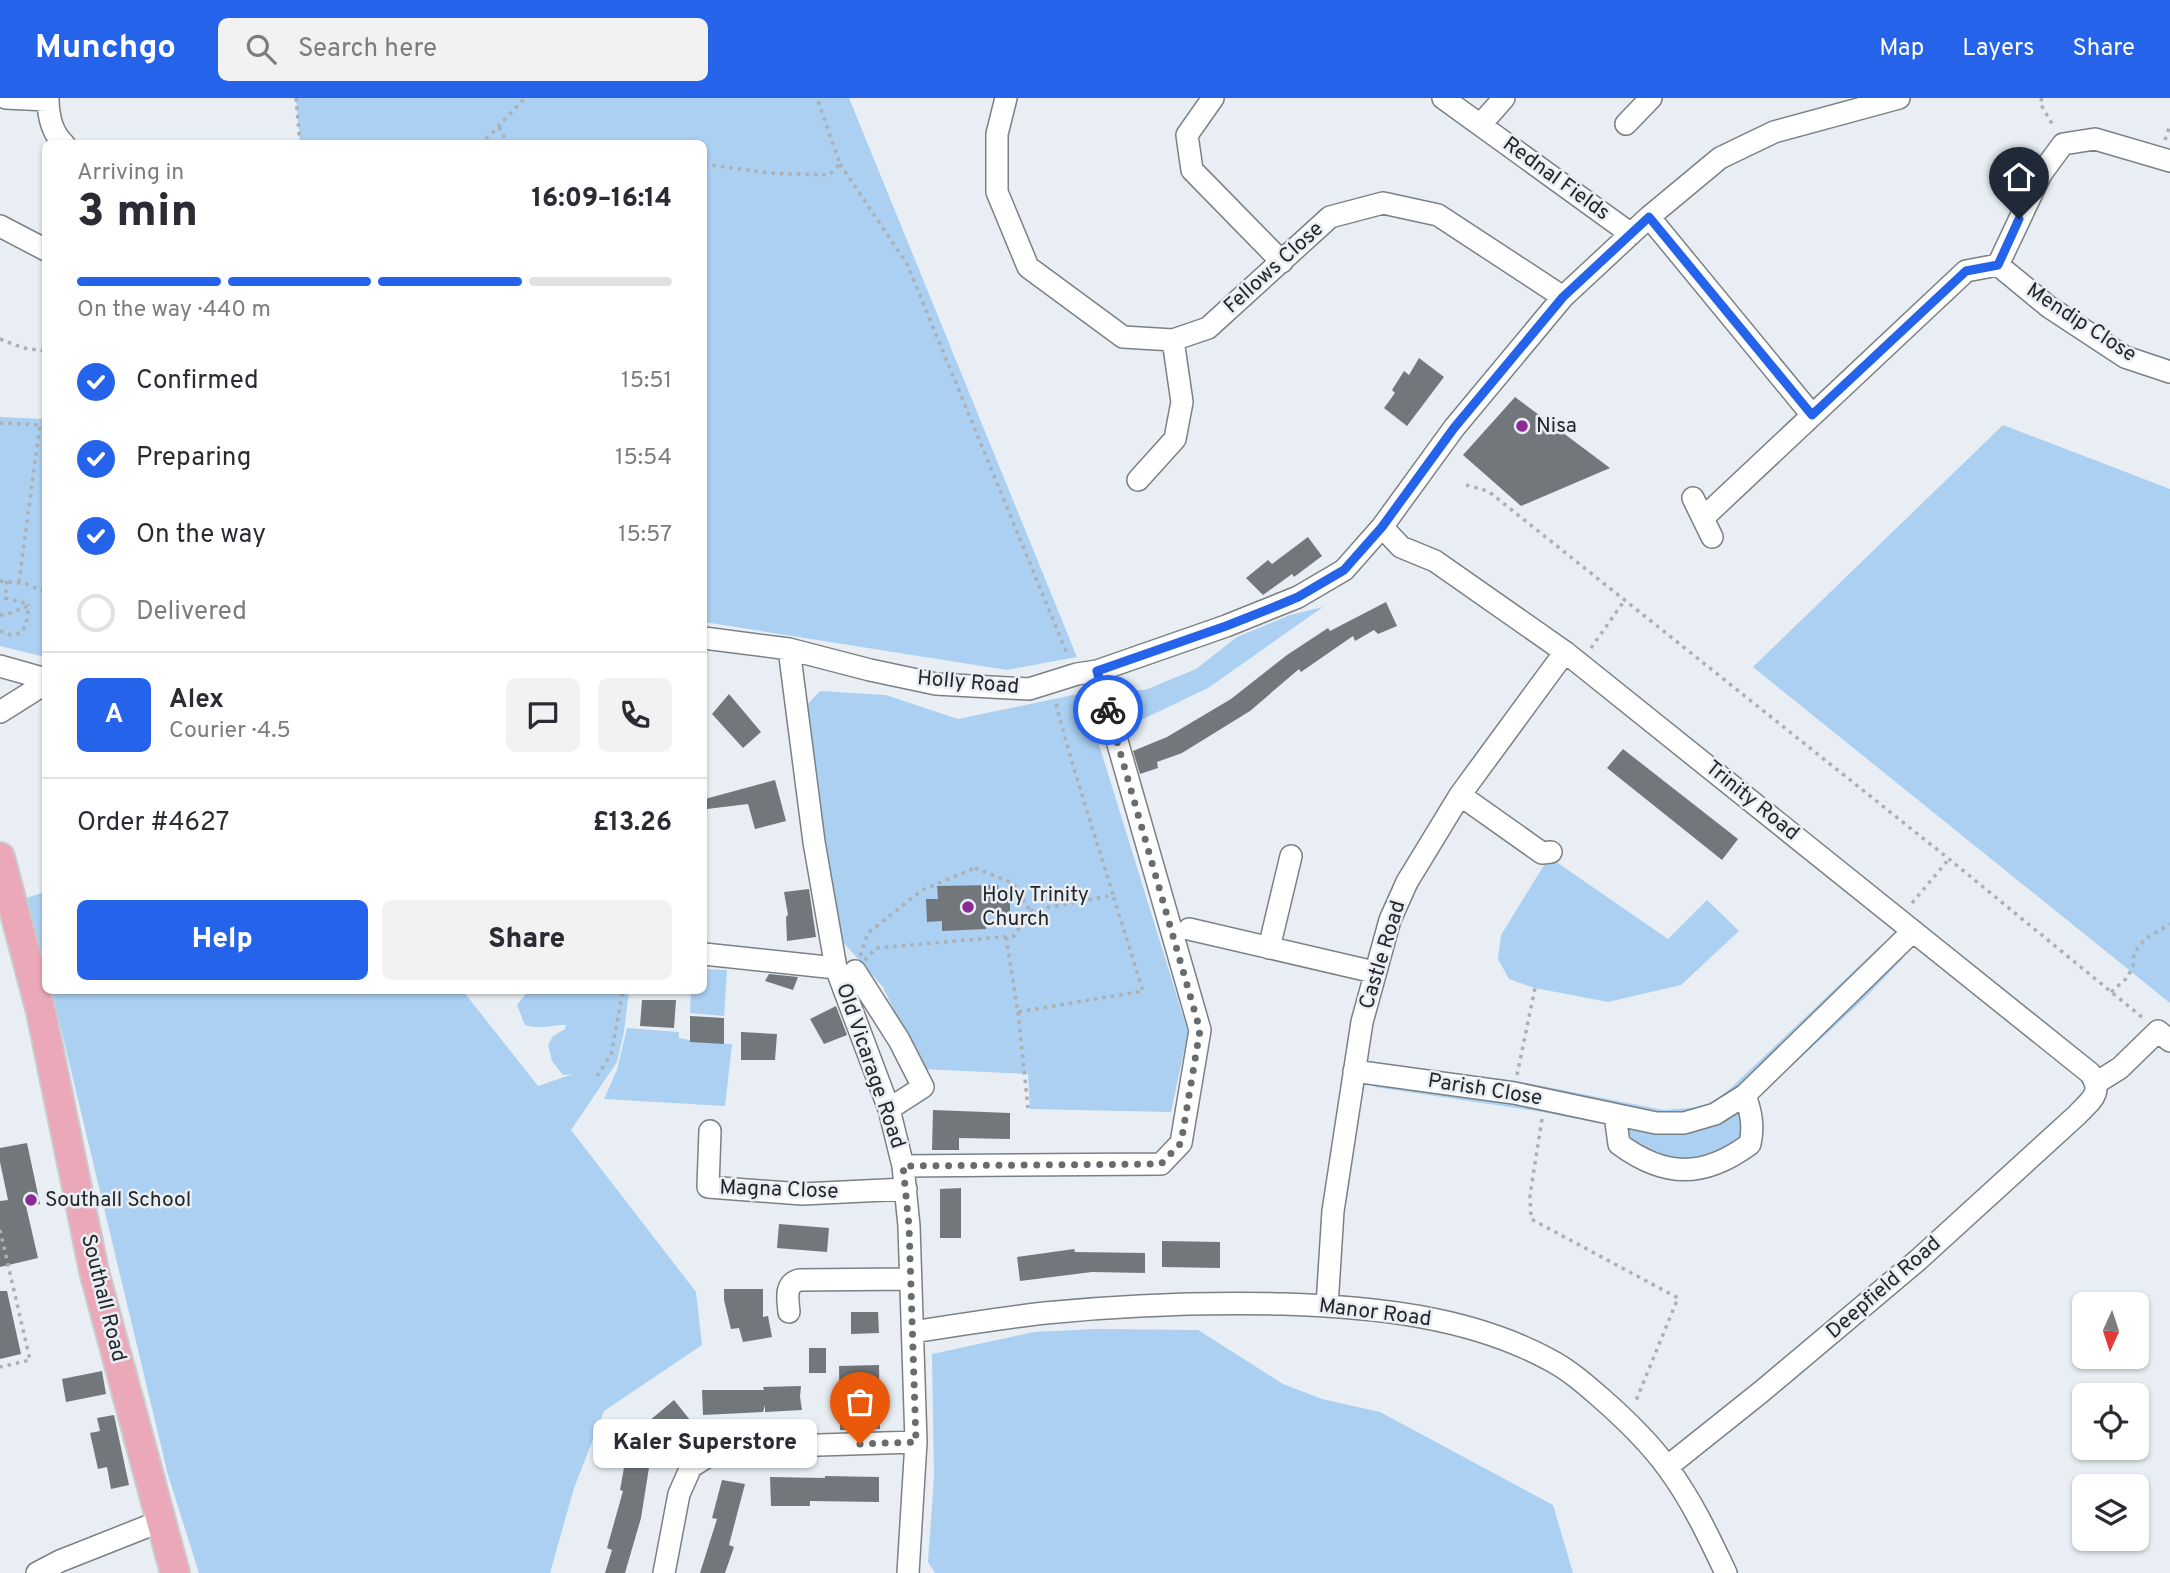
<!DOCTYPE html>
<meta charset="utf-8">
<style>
:root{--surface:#fff;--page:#f2f2f3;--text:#2b2b33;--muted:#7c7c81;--line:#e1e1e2;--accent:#2563eb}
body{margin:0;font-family:Overpass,sans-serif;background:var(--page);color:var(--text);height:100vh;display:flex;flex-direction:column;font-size:26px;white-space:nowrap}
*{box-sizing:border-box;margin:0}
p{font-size:23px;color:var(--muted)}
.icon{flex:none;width:38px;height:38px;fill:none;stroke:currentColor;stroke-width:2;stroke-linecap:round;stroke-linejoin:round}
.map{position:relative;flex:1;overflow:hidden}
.sheet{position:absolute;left:42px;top:42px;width:665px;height:854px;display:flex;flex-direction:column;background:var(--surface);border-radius:10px;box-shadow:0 2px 5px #0004}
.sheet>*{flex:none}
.needle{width:46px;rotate:183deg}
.controls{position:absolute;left:2072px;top:1194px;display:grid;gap:14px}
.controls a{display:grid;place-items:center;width:77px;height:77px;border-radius:10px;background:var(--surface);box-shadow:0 2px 5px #0004;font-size:35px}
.pin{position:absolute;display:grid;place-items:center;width:60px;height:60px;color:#fff;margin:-72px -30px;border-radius:50% 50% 50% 0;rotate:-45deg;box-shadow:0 0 7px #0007}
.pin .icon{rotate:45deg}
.courier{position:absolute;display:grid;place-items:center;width:70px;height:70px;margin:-35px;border:5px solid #2563eb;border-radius:50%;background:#fff;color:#222;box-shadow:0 2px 9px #0007}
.bubble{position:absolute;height:49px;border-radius:10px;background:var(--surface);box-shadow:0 2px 5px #0004;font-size:23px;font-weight:800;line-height:49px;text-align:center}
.head em{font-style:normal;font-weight:800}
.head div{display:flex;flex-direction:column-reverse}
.head{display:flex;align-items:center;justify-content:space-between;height:119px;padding:0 35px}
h1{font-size:46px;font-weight:800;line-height:52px}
.bar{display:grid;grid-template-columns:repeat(4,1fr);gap:10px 7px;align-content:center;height:84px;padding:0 35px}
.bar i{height:9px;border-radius:5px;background:var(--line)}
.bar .selected{background:var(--accent)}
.bar p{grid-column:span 4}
.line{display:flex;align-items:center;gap:18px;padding:0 35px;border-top:2px solid var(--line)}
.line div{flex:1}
.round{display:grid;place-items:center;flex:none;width:74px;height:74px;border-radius:10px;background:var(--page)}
ol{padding:0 35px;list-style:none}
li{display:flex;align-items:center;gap:21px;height:77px}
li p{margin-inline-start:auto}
li .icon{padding:7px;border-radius:50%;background:var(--accent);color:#fff;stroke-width:4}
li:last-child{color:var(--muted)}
li i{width:38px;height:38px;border:4px solid var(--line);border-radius:50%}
.button{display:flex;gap:14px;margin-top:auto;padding:14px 35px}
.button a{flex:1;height:80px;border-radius:10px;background:var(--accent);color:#fff;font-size:28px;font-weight:800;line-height:80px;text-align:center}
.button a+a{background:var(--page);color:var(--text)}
header{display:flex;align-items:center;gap:42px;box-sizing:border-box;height:98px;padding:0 35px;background:var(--accent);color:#fff}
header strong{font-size:33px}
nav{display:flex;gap:38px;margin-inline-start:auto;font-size:24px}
.search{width:490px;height:63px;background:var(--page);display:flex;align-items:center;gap:18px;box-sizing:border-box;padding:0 24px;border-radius:10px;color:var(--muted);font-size:26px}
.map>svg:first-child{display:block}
</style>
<header>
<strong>Munchgo</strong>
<div class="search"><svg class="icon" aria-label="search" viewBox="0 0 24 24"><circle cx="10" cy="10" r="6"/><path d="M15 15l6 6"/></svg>Search here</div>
<nav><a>Map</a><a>Layers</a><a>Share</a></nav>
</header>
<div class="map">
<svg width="2170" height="1475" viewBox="0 0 2170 1475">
<rect width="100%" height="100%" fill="#e8eef3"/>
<!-- green -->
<path fill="#abd0f2" d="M296,0H849L1077,559L1007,572L704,524V46L300,45Z
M0,319L45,321V559L0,548Z
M2003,327L2170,391V905L1753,569Z
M1323,509L1208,590L1122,631L1103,594L1145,592L1196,571L1237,539L1290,517Z
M820,593L886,597L958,621L1083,595L1188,934L1171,1014L1030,1011L1028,976L921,971L883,889L841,842L803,611Z
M1549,759L1668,841L1707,802L1739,833L1681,887L1608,904L1535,890L1509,881L1498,861L1501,837Z
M45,794H46L45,869L26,800Z
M1913,833L1903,860L1866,899L1767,991L1745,997L1753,1031L1710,1068L1639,1061L1615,1017L1599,1025L1543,1014L1375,989L1354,973L1433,983L1445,974L1516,983L1663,1012L1691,1010L1712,1005L1731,990L1878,850Z
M704,871L727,872L724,918L690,915L691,893L704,892Z
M52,893H463L538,988L573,976L563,977L552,963L548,947L553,938L565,931L566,927C550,927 542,932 525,927L517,907L528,893H629L624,934L617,964L571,1032L696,1194L702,1247L604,1313L574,1390L550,1475H199L168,1377Z
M627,930L679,934V940L705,945L732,946L725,1008L604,1001L617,972Z
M1096,1231L1198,1232L1283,1286L1322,1301L1380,1314L1553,1407L1573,1475H935L928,1464L934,1379L932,1256L1034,1234Z"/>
<!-- building -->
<path fill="#72777b" d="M1419,260L1444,279L1407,328L1384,310L1395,295L1392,292L1404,273L1409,277Z
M1515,299L1610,370L1521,408L1463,357Z
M1308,439L1322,458L1294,479L1292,476L1263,497L1246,480L1268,462L1272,466Z
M1386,504L1397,528L1378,536L1374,532L1355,543L1353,538L1301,574L1299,571L1250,613L1182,655L1157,664L1158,670L1140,676L1133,653L1167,639L1231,601L1287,557L1328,530L1330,533Z
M729,596L761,634L743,650L712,616Z
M1623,651L1738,741L1722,762L1607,670Z
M775,682L786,723L755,731L748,706L707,711L705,701Z
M998,787L999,800H1010V816L985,817L986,831L942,833V823L927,824L926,801H938L937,788Z
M809,791L816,839L787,843L786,819L788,817L784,794Z
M769,876L798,879L793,892L765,883Z
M642,902H676L674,930L640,928Z
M836,908L847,937L824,946L810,921Z
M690,918L724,920V946L690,944Z
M741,934L777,936L775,962H741Z
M933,1012L1010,1015V1041L959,1040V1052H932Z
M27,1045L40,1106L26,1108L38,1160L0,1169V1103L8,1102L0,1064V1050Z
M961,1090V1140H940V1091Z
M779,1126L829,1130L827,1154L777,1150Z
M1162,1143L1220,1144V1170L1162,1169Z
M1074,1151L1075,1154L1145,1155V1175L1092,1174L1020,1183L1017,1159Z
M724,1191H763V1219L768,1218L772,1239L743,1244L739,1230L731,1231L724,1202Z
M0,1193H7L21,1256L0,1261Z
M851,1214H878L879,1235L851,1236Z
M809,1250H826V1275H809Z
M879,1267L880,1331L840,1332L839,1268Z
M102,1273L106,1296L66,1304L62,1281Z
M801,1288L800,1299L802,1312L765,1314V1307L763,1314L703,1317L702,1292H764L763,1289Z
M674,1302L690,1322L659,1347L643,1328Z
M114,1317L129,1387L111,1391L107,1369L98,1371L90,1335L100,1333L97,1320Z
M627,1353L651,1357L641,1420L625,1475H605L612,1452L607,1450L623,1393L620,1392Z
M825,1378L879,1379V1404L810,1403V1408H771L770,1379L825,1380Z
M722,1382L745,1386L729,1447L734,1449L725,1475H700L717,1421L712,1420Z"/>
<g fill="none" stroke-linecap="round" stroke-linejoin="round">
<defs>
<path id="minor" d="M6,0L47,2
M48,0C48,17 51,34 64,46
M1006,0L997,36V94L1028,169L1123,239L1173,242L1208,230L1330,119L1383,105L1438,117L1563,199
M1213,0L1187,37L1192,72L1282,164
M1443,0L1631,136
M1481,26L1504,0
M1626,26L1651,0
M1649,119L1812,317
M0,128L46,152
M1998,167L2049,209L2125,259L2170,274
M1138,382L1175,341L1182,304L1173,242
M1693,400L1712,439
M1703,420L1966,173L1998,167L2041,76L2063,46L2095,41L2170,63
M1382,429L1401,449L1435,463L1565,554L2090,975C2104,995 2091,1002 2077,1017L1918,1162L1761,1294L1667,1369
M704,540L789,551L870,572L936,586L1029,591L1077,576L1097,573L1226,528L1298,499L1344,472L1382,429L1454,330L1563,199L1649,119L1720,60L1774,34L1899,0
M789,551L814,744L836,870L889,1011L903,1068L909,1128L916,1344L908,1475
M0,568L46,581
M0,614L46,585
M1460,697L1542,755L1551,754
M1189,831L1374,874
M1269,850L1291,758
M704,856L836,870
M843,886L855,873L899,942L923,989L889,1011
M1354,973L1514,995L1656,1025H1684L1715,1016L1745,997L1913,833
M2096,985L2120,970L2158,933L2170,943
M1615,1017L1619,1046C1665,1080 1704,1080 1750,1046C1754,1028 1751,1014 1745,997
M710,1033L708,1089L802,1096L906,1091
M903,1068L1161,1066L1181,1045L1200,932L1097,573
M1327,1208L1333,1113L1362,924L1390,822L1407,784L1460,697L1565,554
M789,1214C788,1202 784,1186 799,1182L909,1181
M913,1234C957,1227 1001,1220 1045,1215C1124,1207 1203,1204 1283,1206C1373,1209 1469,1218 1550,1262C1569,1272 1585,1286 1601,1300C1625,1321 1648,1343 1667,1369C1691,1401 1709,1439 1726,1475
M37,1475L60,1463L161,1423
M664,1475L679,1396L691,1369L721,1350L916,1344"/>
<path id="major" d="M0,759L41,914L94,1173L175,1475"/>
</defs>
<!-- minor casing -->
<use href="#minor" stroke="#7b8085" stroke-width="24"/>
<!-- major casing -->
<use href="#major" stroke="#cacbcb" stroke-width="32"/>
<!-- path -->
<path stroke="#acb0b4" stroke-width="3.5" stroke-dasharray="3.5 5" stroke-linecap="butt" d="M296,0L300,46
M2042,0L2040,5L2054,29
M499,29L508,46
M2165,42L2170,27
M479,46L491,36L525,0
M704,66L768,75L829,77L840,66L817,0
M840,66L907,166L1068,558
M0,241L23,250L46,253
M44,253L46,243
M0,325L46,327
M1466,387L1488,393L1949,761L2143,920
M0,483L27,486L46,494
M7,483L5,500L29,506
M19,484L40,326
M0,517H5L28,508
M0,533L11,537L21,535L26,527L29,506
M1591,550L1624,503
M975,770L1013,785L1030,813L1014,838L876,850L855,873L868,835L922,792Z
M1912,805L1949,761
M1030,813L1113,797L1071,661L1055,603
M1006,839L1018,914L1143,893L1113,797
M2111,894L2127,880L2133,868L2134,855L2145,841L2170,826
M1018,914L1028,1010
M1517,977L1535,890
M597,978L611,957L623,892
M1542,1021L1530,1097L1531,1121L1678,1200L1635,1305
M0,1132L30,1262L0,1269"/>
<!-- minor -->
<use href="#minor" stroke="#fff" stroke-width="21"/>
<!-- major -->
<use href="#major" stroke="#eba8b8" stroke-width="28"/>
</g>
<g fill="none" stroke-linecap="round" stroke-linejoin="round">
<!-- done -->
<path stroke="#696c6f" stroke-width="7" stroke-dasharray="0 12.6" d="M860,1346L916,1344L909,1128L903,1068L1161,1066L1181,1045L1200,932L1108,612"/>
<!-- route -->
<path stroke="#2563eb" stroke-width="9" d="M1108,612L1097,573L1226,528L1274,509L1298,499L1344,472L1382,429L1454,330L1563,199L1649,119L1812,317L1966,173L1998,167L2019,121"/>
</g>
<!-- markers -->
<g fill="#8b2a93" stroke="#e8eef3" stroke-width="2.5">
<circle cx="1522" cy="328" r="7"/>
<circle cx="968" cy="809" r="7"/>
<circle cx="31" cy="1102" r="7"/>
</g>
<g text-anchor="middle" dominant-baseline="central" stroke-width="5" stroke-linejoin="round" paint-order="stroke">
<!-- street labels -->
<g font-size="21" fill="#242628" stroke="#e8eef3">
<text transform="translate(1556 81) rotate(36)">Rednal Fields</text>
<text transform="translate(1274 170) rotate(-42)">Fellows Close</text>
<text transform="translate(2081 225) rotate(33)">Mendip Close</text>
<text transform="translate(968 585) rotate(5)">Holly Road</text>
<text transform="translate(1752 703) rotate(39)">Trinity Road</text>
<text transform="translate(1383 857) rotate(-73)">Castle Road</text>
<text transform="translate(870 968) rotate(71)">Old Vicarage Road</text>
<text transform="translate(1485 992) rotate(9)">Parish Close</text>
<text transform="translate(779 1092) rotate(2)">Magna Close</text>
<text transform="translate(1884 1190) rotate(-41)">Deepfield Road</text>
<text transform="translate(103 1200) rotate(76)">Southall Road</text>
<text transform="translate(1375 1215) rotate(7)">Manor Road</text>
</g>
<!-- poi labels -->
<g font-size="21" fill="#242628" stroke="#e8eef3" text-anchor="start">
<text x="1536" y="328">Nisa</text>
<text x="982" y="797">Holy Trinity<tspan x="982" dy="24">Church</tspan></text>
<text x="45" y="1102">Southall School</text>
</g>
</g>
</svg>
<div class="controls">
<a><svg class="needle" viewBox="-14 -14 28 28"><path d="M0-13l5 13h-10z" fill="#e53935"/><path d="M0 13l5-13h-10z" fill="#7c7c81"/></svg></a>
<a><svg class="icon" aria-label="locate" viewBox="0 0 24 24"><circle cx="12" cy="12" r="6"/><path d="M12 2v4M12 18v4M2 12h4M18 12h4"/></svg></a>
<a><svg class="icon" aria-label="layers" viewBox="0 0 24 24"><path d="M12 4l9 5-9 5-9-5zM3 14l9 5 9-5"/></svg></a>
</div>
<div class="pin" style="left:860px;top:1346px;background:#ea580c"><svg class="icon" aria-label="bag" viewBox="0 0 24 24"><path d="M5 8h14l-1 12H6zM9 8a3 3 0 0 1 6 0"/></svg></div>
<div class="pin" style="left:2019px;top:121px;background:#1f2937"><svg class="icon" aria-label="home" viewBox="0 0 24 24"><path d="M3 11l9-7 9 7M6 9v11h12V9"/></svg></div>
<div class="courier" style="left:1108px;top:612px"><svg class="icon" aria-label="bike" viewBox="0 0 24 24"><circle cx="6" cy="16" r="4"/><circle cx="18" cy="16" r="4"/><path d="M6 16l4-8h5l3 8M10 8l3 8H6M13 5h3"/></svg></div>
<div class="bubble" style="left:593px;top:1321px;width:224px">Kaler Superstore</div>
<section class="sheet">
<div class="head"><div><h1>3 min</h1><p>Arriving in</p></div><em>16:09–16:14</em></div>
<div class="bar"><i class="selected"></i><i class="selected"></i><i class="selected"></i><i></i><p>On the way · 440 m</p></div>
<ol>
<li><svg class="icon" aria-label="check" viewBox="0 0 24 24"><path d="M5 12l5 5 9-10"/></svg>Confirmed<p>15:51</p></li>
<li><svg class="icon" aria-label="check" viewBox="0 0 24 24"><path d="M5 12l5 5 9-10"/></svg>Preparing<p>15:54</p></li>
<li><svg class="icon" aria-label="check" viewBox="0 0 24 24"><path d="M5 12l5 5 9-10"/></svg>On the way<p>15:57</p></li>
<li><i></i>Delivered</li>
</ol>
<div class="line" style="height:126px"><b class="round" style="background:var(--accent);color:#fff">A</b><div><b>Alex</b><p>Courier · 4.5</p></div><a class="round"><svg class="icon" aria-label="chat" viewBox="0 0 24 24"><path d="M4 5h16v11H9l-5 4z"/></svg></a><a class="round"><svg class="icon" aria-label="phone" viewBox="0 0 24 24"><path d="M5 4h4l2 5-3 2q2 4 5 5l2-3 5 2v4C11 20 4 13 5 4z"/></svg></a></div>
<div class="line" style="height:91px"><div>Order #4627</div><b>£13.26</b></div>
<div class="button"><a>Help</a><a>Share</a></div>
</section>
</div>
